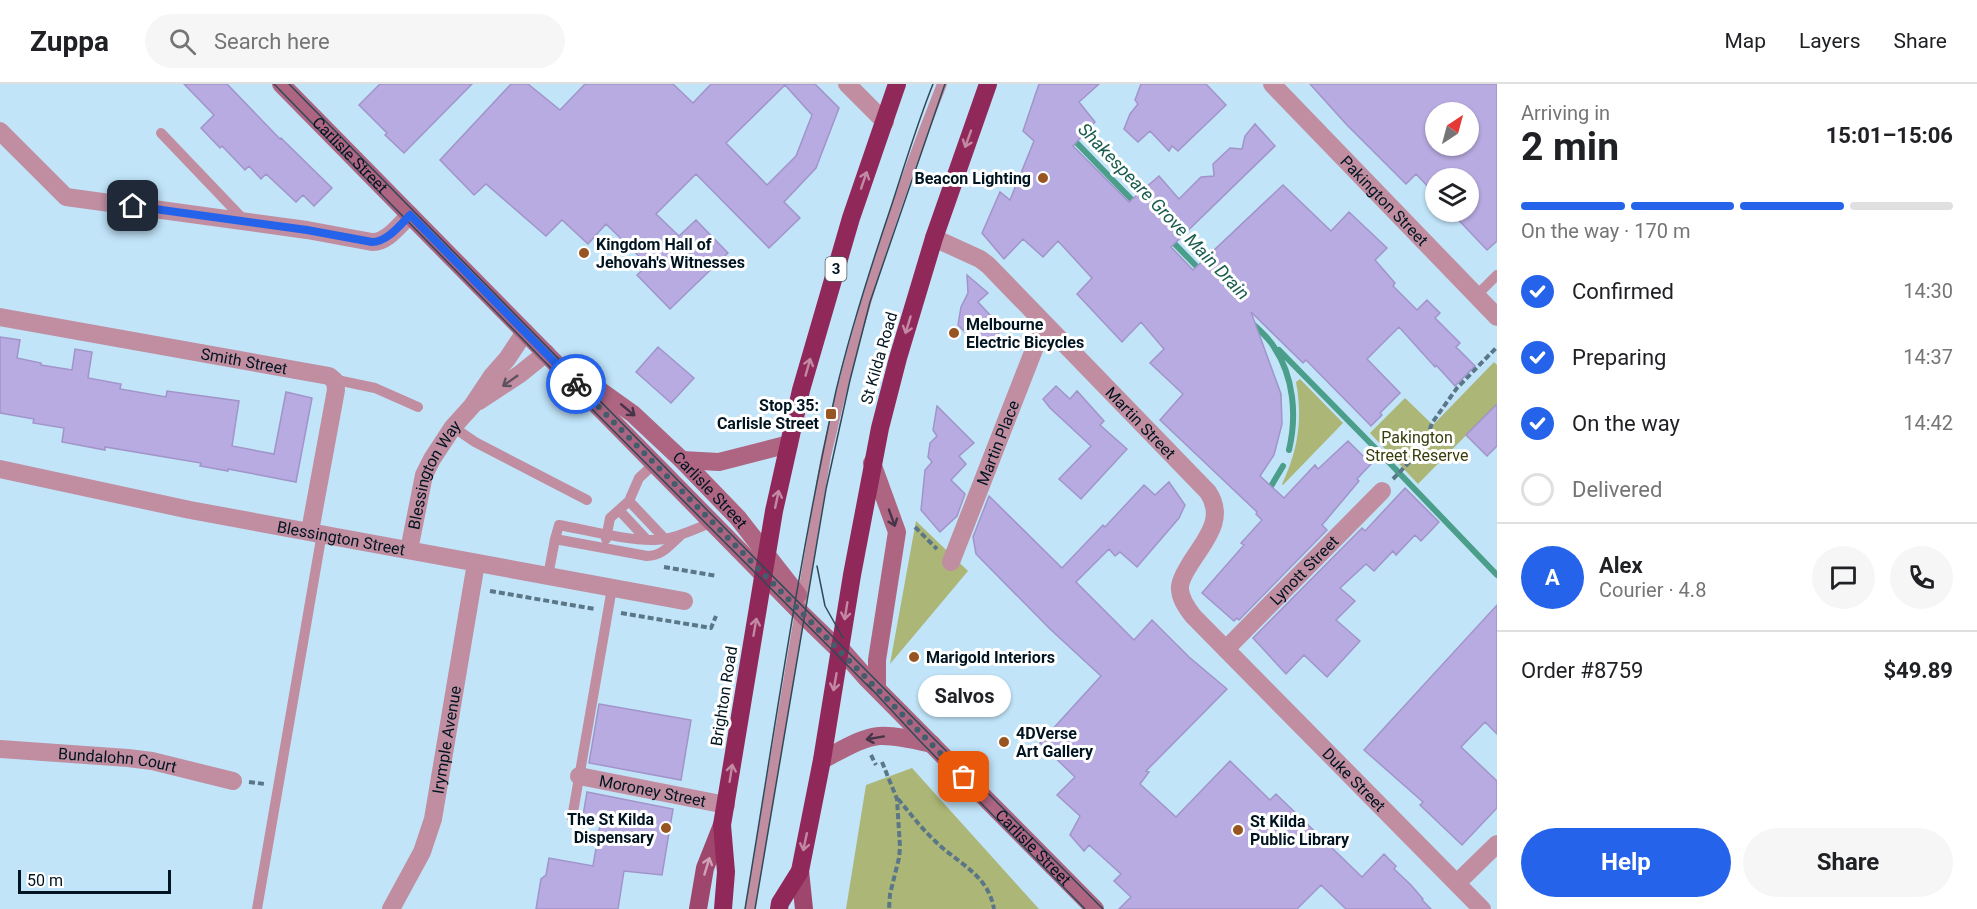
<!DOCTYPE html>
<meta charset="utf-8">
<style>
:root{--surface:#fff;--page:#f6f6f6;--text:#202124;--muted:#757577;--line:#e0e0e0;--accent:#2563eb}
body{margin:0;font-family:Roboto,sans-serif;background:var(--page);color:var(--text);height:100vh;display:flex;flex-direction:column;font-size:22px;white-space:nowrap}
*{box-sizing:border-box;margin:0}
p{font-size:20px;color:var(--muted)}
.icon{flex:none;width:33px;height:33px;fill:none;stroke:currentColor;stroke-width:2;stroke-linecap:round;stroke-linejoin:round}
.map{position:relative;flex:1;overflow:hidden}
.side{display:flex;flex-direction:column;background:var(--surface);width:480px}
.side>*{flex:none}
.needle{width:39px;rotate:36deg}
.controls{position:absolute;left:1425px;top:18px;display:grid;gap:12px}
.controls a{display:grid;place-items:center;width:54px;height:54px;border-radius:50%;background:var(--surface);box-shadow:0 2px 4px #0004;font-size:30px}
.scale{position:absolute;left:18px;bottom:15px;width:153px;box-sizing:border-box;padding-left:6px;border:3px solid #001521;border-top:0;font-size:16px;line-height:21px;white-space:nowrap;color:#001521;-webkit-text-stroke:4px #fff;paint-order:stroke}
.pin{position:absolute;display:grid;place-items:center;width:51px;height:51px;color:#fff;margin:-26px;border-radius:12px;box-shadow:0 3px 9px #0006}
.courier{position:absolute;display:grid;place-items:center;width:60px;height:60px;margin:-30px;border:4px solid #2563eb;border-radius:50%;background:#fff;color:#222;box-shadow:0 2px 8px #0007}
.bubble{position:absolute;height:42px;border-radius:21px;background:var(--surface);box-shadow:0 2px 4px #0004;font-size:20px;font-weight:700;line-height:42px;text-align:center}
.head em{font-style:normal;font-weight:700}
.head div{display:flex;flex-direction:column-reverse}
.head{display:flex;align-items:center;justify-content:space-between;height:102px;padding:0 24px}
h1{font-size:39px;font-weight:700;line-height:45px}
.bar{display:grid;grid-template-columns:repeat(4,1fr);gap:9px 6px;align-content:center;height:72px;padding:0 24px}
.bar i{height:8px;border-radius:4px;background:var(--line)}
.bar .selected{background:var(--accent)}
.bar p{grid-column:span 4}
.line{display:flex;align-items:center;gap:15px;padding:0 24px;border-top:2px solid var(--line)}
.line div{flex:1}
.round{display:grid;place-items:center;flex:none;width:63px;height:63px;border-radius:32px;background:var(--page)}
ol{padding:0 24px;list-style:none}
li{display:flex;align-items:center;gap:18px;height:66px}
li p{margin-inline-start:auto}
li .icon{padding:6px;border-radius:50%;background:var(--accent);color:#fff;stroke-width:4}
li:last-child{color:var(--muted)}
li i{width:33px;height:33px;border:3px solid var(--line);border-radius:50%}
.button{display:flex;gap:12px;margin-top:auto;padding:12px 24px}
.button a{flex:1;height:69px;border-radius:36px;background:var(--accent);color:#fff;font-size:24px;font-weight:700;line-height:69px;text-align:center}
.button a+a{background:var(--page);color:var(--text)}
header{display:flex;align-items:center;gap:36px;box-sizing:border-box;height:84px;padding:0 30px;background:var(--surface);border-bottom:2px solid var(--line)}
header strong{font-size:28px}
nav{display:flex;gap:33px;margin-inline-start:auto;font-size:21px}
.search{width:420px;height:54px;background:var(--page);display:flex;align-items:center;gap:15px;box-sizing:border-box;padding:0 21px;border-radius:33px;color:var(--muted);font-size:22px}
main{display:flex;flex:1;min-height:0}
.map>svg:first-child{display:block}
</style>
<header>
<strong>Zuppa</strong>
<div class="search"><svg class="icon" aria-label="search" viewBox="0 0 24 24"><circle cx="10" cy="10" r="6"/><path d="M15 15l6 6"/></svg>Search here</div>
<nav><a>Map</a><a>Layers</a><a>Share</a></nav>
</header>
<main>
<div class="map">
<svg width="1497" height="825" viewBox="0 0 1497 825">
<rect width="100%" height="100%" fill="#c1e4f9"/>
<!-- green -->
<path fill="#acb676" d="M1494,278L1497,281V320L1418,400L1370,349L1405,314L1433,341Z
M1300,295L1343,339L1283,401L1282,400C1298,367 1303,335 1296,298Z
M916,437L968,487L890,580Z
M912,684L1039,825H846L866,701Z"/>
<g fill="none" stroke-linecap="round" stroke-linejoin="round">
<!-- stream -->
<path stroke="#4b9e8a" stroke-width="6" d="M1072,54L1136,120
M1170,155L1201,187
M1252,239C1259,246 1269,254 1274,263C1294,293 1297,332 1289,366
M1279,266L1381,370L1497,491
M1267,409L1283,382"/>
</g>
<!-- building -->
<path fill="#b8abe1" stroke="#a194c9" stroke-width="1.5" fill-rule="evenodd" d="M184,0H227L280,55L281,54L332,104L314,122L303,111L296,118L266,90L261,95L249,82L245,86L222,62L220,64L201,44L214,31Z
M380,0H472L404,69L385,51L387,49L359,21Z
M511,0H528L560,26L585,0H673L693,19L711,0H815L839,24L816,84L784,118L800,134L769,164L696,90L656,130L679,152L696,136L728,169L670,225L637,191L648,181L606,140L588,160L562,136L546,152L486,100L474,111L440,76ZM785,1L812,31L796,72L767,101L726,59Z
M1039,0H1099L1079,18L1095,38L1073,62L1129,118L1159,92L1179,115L1201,93L1214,92L1213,80L1230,64L1242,65L1245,52L1255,40L1275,62L1171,163L1193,186L1283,101L1331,147L1349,128L1387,164L1375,176L1395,199L1393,202L1417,226L1427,216L1440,229L1435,234L1460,259L1456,263L1475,282L1455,302L1436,281L1435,283L1399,243L1367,275L1400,309L1380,329L1382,331L1371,342L1306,276L1303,279L1251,228L1281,310L1282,340L1274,371L1260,392L1284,414L1315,381L1318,385L1348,357L1371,380L1357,395L1359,397L1322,441L1327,446L1239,536L1237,534L1234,537L1202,509L1244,461L1241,459L1262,436L1256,430L1257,428L1160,336L1183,310L1150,279L1164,265L1141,238L1122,258L1077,210L1092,194L1058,157L1043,173L1023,155L1004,175L982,149L1000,108L1010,116L1034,57L1023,47Z
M1141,0H1206L1226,21L1178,67L1172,62L1169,67L1150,47L1138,58L1124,45L1130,30L1138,20L1135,16Z
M1310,0H1497V157L1487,166L1451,128H1468V94H1436V111L1416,90L1406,100L1346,40ZM1436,28H1468V62H1436Z
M967,191L988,209L978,218L1003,245L982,265L958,241L961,223L968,209Z
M0,253L20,256L17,274L41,279V281L72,286L75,265L92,268L88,294L121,300L120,305L166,313L167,307L239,317L232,362L274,370L286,308L312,314L296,398L228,385V387L200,382L201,379L105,363V366L62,358L64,344L33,339L34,335L0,329Z
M658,263L694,294L671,319L636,288Z
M1056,302L1070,315L1077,307L1104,337L1100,341L1127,365L1081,415L1059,395L1091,362L1050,324L1043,315Z
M1497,320V362L1487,372L1466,351Z
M937,322L974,359L959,372L966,380L951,396L965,410L957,432L940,448L921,426L925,386L932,378L928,373L930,359L937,352L933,346Z
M1169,398L1185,421L1179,434L1137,483L1120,468L1115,472L1109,465L1076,498L1134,556L1152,536L1189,573L1227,605L1146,687L1149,688L1140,700L1176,733L1230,677L1270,716L1276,710L1362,793L1384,770L1396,782L1394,785L1411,801L1423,815L1422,816L1431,825H1346L1321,801L1297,825H1119L1131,813L1114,797L1121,790L1089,761L1084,767L1070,751L1080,732L1057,711L1075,693L1040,659L1101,592L1050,545L976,470L973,453L989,412L1062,484L1103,441L1105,443L1144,401L1155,411Z
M1405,404L1439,438L1421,457L1415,451L1396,471L1393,467L1374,487L1366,480L1340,504L1355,517L1336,536L1360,557L1327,593L1304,571L1286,590L1253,554L1362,444L1365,447Z
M1497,521V650L1485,638L1461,663L1497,697V724L1462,761L1420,721L1423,718L1364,666Z
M599,620L691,636L681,696L589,679Z
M587,708L673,725L662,791L624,787L618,825H536L541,795L546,791L549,774L593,782L600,741L582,738Z"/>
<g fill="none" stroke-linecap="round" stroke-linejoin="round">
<!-- path -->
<path stroke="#5b7787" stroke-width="4" stroke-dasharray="6 3" stroke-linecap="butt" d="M1393,395L1424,363L1432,339L1457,304L1497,263
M915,443L937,465
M664,483L717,492
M490,507L595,525
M621,529L711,544L716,532
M871,671L876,681
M882,678L897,715L900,763L899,774L890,810L889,825
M249,698L265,700
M898,715C910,729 921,744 935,757C957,779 988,790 994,825"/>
<!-- lane -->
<path stroke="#c08ea0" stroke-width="10" d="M161,49L245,137
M1476,212L1497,191
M332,295L375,304L418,323
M453,343L475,358L587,416
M629,417L664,454
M619,426L647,456
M555,455L559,441C587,446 628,457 655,456C676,455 694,445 713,438
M606,455L610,434L629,417L639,394L654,380
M548,492L555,455L647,472C662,472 670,461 680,452
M572,734L612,504
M257,825L322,449
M750,825L826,372C855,244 893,122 942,0"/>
<!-- street -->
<g stroke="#c08ea0" stroke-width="18">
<path d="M847,0L885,38"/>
<path id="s1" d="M1272,0L1497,233"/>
<path d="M0,47L66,113L307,146L372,158C387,159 400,140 410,131"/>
<path id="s2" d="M934,154L980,175L988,181L1208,408C1226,435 1205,456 1190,480C1186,487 1181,494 1180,502C1179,513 1186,523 1193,532L1482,825"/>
<path id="s3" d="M0,233L329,292L335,297L336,306L310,447"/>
<path d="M479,317L520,290L546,269"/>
<path id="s4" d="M0,385L190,426L684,517"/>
<path id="s5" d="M409,466L424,391L432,375L453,343L472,322L492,292L507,275L525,248"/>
<path id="s6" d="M951,478L1044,240"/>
<path id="s7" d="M1226,565L1382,407"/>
<path id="s8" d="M0,665L128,674L152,677L233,697"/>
<path id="s9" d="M579,692L726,721"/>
<path d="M1457,799L1497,760"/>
<path id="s10" d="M391,825L422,768L433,735L476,479"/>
</g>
<!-- secondary -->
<g stroke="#ae6582" stroke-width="18">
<path id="s11" d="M281,0L804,532L838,565L846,572"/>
<path id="s12" d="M577,290L633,330L682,376L738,434L798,511"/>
<path d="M682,376L719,378L789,360"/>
<path d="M872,379L897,448L877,576V604"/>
<path id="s13" d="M839,563L868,596L1095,825"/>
<path d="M822,676C839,668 859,654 879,652C896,651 915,656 932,660"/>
</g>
<!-- primary -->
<path stroke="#9f466c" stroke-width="18" d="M800,787L804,825
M698,825L705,784L722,741"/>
<!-- highway -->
<path stroke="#91285a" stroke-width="18" d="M723,825L726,788L722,741L774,427L789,360L801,306L851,134L897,0
M779,825L780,819L800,787L822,676L852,491L880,344L898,274L934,154L988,0"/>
<!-- tram -->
<path stroke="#314957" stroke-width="1.5" d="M274,0L540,273L872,606
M289,0L711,430L1103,825
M817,482L825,522L843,554
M867,600L920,657L1085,825
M745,825C774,652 798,478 836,307C851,244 871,182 892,120C905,80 917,40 933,0
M755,825L826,405L850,296L870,218L945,0"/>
</g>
<!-- one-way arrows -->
<defs><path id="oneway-shaft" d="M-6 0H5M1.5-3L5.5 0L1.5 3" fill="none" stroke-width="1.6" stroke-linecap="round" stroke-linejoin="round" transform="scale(1.5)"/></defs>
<g stroke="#c289a4">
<use href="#oneway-shaft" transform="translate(968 55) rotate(110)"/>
<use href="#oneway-shaft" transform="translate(864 96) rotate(-71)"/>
<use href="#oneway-shaft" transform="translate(908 241) rotate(107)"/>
<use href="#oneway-shaft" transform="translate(808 283) rotate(-74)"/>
<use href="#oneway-shaft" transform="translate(777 415) rotate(-78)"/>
<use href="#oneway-shaft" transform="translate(846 527) rotate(99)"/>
<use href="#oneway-shaft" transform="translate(755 543) rotate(-80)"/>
<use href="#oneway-shaft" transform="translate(835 598) rotate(100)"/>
<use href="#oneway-shaft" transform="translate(731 689) rotate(-81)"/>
<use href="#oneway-shaft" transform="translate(805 758) rotate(102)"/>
</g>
<use stroke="#605260" href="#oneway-shaft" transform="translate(510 297) rotate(145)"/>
<g stroke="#463548">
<use href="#oneway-shaft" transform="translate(628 326) rotate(40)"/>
<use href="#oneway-shaft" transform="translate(892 434) rotate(70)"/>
<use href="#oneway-shaft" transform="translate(875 654) rotate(170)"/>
</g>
<use stroke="#cfa2b6" href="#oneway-shaft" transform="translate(707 782) rotate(-73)"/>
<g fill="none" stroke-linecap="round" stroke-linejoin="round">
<!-- done -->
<path stroke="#445d6d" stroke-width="6" stroke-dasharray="0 10.8" d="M576,300L964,693"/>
<!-- route -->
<path stroke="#2563eb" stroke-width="8" d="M133,122L307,146L372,158C387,158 400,141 410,131L576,300"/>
</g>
<!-- markers -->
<g fill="#965521" stroke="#fff" stroke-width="2">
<circle cx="1043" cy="94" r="6"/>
<circle cx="584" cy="169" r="6"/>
<circle cx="954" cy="249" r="6"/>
<rect x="825" y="324" width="12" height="12" rx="3"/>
<circle cx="914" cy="573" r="6"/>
<circle cx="1004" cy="658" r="6"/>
<circle cx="666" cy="744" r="6"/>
<circle cx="1238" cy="746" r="6"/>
</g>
<g text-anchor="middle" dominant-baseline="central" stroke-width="6" stroke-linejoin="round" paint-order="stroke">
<!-- shield labels -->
<rect fill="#fff" stroke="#4c5b64" stroke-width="1.5" x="825.5" y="173" width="21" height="24" rx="4.5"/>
<g font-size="15" font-weight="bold" fill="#001521">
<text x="836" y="185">3</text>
</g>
<!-- street labels -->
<g font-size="16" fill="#001521" stroke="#fff">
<text stroke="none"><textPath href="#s11" startOffset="99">Carlisle Street</textPath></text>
<text stroke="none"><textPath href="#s1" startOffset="162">Pakington Street</textPath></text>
<text transform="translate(879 274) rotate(-74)">St Kilda Road</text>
<text stroke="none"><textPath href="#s3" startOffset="248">Smith Street</textPath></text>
<text stroke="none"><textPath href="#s2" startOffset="280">Martin Street</textPath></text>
<text stroke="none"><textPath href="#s6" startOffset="128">Martin Place</textPath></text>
<text stroke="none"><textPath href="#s5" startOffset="80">Blessington Way</textPath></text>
<text stroke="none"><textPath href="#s12" startOffset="177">Carlisle Street</textPath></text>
<text stroke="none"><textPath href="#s4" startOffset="348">Blessington Street</textPath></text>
<text stroke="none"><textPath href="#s7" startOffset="111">Lynott Street</textPath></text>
<text transform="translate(724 612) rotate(-81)">Brighton Road</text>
<text stroke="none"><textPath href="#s10" startOffset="180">Irymple Avenue</textPath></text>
<text stroke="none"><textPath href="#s8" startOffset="118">Bundalohn Court</textPath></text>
<text stroke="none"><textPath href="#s2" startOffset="744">Duke Street</textPath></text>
<text stroke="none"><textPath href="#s9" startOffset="75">Moroney Street</textPath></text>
<text stroke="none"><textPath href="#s13" startOffset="279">Carlisle Street</textPath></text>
</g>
<!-- poi labels -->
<g font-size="16" font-weight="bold" fill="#001521" stroke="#fff" text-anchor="start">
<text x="1031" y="94" text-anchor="end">Beacon Lighting</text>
<text x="596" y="160">Kingdom Hall of<tspan x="596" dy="18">Jehovah's Witnesses</tspan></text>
<text x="966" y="240">Melbourne<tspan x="966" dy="18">Electric Bicycles</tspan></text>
<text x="819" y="321" text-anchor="end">Stop 35:<tspan x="819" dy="18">Carlisle Street</tspan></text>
<text x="926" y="573">Marigold Interiors</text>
<text x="1016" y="649">4DVerse<tspan x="1016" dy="18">Art Gallery</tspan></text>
<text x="654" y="735" text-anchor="end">The St Kilda<tspan x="654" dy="18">Dispensary</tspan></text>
<text x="1250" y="737">St Kilda<tspan x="1250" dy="18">Public Library</tspan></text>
</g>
<!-- park labels -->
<g font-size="16" fill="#373c09" stroke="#fff">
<text x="1417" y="353">Pakington<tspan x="1417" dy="18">Street Reserve</tspan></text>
</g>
<!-- water labels -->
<g font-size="18" font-style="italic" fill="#195c4d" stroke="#fff">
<text transform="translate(1164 127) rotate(46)">Shakespeare Grove Main Drain</text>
</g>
</g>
</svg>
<div class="controls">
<a><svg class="needle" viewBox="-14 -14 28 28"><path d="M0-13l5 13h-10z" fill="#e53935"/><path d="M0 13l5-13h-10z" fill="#757577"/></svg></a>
<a><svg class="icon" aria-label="layers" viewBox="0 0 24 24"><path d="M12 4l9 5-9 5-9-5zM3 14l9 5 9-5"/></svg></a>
</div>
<div class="scale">50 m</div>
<div class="pin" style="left:964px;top:693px;background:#ea580c"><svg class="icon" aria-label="bag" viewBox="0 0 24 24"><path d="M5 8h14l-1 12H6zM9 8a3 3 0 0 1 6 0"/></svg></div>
<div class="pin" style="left:133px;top:122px;background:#1f2937"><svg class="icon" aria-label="home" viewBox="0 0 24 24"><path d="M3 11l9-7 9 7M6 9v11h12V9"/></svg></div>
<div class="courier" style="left:576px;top:300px"><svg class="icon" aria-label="bike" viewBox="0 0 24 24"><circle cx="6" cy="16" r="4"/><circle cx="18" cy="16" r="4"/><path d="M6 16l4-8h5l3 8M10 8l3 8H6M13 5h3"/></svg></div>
<div class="bubble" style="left:918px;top:591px;width:93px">Salvos</div>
</div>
<section class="side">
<div class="head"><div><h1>2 min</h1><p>Arriving in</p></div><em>15:01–15:06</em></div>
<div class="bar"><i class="selected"></i><i class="selected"></i><i class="selected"></i><i></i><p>On the way · 170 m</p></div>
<ol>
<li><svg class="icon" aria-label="check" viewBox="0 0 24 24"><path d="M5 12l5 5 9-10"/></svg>Confirmed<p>14:30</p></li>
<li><svg class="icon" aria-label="check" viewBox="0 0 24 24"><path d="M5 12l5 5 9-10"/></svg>Preparing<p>14:37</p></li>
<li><svg class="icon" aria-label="check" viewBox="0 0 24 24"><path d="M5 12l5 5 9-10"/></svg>On the way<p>14:42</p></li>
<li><i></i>Delivered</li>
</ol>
<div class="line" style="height:108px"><b class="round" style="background:var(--accent);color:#fff">A</b><div><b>Alex</b><p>Courier · 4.8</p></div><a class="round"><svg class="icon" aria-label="chat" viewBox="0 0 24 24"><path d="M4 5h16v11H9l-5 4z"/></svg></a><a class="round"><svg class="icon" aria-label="phone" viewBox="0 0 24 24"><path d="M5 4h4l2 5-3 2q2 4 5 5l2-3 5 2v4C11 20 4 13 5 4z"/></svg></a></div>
<div class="line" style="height:78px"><div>Order #8759</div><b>$49.89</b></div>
<div class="button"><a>Help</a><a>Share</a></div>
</section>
</main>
